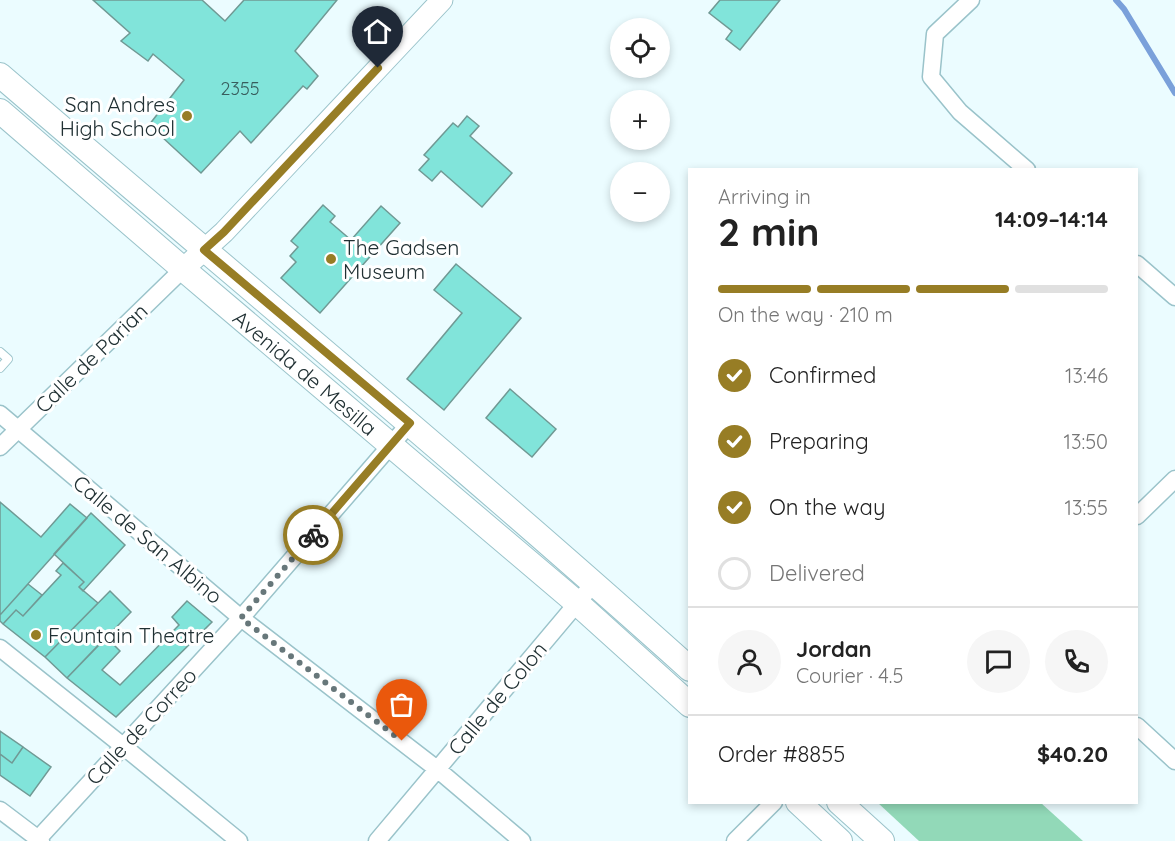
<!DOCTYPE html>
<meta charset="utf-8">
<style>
:root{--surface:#fff;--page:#f6f6f6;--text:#222;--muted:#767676;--line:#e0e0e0;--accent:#977d25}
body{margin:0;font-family:Quicksand,sans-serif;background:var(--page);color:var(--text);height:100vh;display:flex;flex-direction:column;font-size:22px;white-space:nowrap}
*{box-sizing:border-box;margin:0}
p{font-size:20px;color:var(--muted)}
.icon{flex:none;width:33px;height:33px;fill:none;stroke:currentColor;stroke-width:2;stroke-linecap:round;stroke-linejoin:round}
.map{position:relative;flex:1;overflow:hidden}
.details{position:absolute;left:688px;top:168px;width:450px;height:636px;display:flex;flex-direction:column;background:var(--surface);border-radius:0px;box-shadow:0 3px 9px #0003}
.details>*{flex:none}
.fabs{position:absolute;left:610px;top:18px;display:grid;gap:12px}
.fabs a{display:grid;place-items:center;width:60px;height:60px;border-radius:50%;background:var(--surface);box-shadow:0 3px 9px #0003;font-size:30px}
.pin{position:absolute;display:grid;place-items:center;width:51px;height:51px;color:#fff;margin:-62px -26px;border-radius:50% 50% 50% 0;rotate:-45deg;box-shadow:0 0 6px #0007}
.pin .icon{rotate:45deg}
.courier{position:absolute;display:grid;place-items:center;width:60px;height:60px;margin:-30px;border:4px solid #977d25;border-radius:50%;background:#fff;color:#222;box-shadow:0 2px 8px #0007}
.summary em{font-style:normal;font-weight:700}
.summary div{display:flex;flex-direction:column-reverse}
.summary{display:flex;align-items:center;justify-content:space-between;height:102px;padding:0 30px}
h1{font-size:39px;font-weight:700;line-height:45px}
.bar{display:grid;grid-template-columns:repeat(4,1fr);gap:9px 6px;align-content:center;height:72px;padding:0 30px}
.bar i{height:8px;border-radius:4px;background:var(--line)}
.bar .active{background:var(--accent)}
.bar p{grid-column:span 4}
.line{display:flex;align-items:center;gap:15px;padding:0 30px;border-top:2px solid var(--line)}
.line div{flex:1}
.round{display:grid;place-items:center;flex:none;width:63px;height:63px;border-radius:32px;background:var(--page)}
ol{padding:0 30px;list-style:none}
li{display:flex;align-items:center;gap:18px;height:66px}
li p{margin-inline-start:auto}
li .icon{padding:6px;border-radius:50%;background:var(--accent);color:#fff;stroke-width:4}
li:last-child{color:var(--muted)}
li i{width:33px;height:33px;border:3px solid var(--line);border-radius:50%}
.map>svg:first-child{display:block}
</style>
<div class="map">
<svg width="1175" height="841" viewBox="0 0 1175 841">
<rect width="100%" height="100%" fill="#ebfcff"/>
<!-- green -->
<path fill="#92d9b8" d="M878,803H1041L1083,841H919Z"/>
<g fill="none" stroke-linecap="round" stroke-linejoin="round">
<!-- stream -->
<path stroke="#7aa0da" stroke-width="6" d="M1116,0L1124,9L1175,93"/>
</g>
<!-- building -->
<path fill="#81e4da" stroke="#709994" stroke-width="1.5" d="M93,0H202L225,21L244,0H337L295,51L318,76L307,89L303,86L251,143L240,131L201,173L149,125L184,80L153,54L148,61L121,41L130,33Z
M720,0H780L740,50L726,39L732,31L709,13Z
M467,116L479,126L470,136L512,173L482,207L441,171L432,181L419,170L429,159L424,155L453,123L458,127Z
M323,205L335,216L330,222L351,240L381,206L400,223L320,313L281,278L296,262L290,256L298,247L291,241Z
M456,264L521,318L444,410L407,379L462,313L434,290Z
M510,389L556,429L532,457L486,418Z
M0,502L41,537L70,504L87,518L0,615Z
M91,513L125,545L83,591L79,587L84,582L54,554Z
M63,563L84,582L79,587L98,603L45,657L3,624L16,610L23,616L61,575L56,571Z
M28,584L42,595L23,616L16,610L3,624L0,621V615Z
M110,591L131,612L67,678L45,657Z
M187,601L212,622L116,717L67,678L106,637L120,651L102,670L120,685L179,625L172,617Z
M0,731L23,747L12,763L0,754Z
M23,747L51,767L30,796L0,775V754L12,763Z"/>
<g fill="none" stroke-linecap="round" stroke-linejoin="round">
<defs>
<path id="service" d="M0,352L8,359L0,368"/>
<path id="minor" d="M971,0L935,34L931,77L960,112L1027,170
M1137,264L1175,297
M0,414L241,618L437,769L522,841
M0,447L183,269
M1137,516L1175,479
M0,648L123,746L239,841
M1137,726L1175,761
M0,810L41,841
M38,839L241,618L410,423
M377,841L594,583
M735,841L774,802"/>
<path id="tertiary" d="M183,269L224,232L442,0"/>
<g id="secondary">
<path d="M0,75C230,273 464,466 690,669"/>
<path id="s1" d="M0,111L183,269L577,603L690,705"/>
<path d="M798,802L840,841"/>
<path d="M839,802L882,841"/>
</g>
</defs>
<!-- service casing -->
<use href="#service" stroke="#9ac3ca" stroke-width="10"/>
<!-- minor casing -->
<use href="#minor" stroke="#9ac3ca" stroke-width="19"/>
<!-- tertiary casing -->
<use href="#tertiary" stroke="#9ac3ca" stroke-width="23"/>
<!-- secondary casing -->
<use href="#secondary" stroke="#9ac3ca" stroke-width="26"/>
<!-- service -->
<use href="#service" stroke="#fff" stroke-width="8"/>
<!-- minor -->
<use href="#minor" stroke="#fff" stroke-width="16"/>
<!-- tertiary -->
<use href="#tertiary" stroke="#fff" stroke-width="21"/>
<!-- secondary -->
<use href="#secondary" stroke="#fff" stroke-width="24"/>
</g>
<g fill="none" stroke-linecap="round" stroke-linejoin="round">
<!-- done -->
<path stroke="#67777a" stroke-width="6" stroke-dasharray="0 10.8" d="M313,535L241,618L402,741"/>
<!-- route -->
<path stroke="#977d25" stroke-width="8" d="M313,535L410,423L204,250L224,232L378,68"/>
</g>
<!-- markers -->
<g fill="#977d25" stroke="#fff" stroke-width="2">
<circle cx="187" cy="116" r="6"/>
<circle cx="331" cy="259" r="6"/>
<circle cx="36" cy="635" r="6"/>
</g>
<g text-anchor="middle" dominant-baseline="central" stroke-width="6" stroke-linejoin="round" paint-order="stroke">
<!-- number labels -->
<g font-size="18" fill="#385d5d">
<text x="240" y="88">2355</text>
</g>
<!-- poi labels -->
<g font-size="21" fill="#203033" stroke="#fff" text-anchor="start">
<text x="175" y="104" text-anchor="end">San Andres<tspan x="175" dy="24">High School</tspan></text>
<text x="343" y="247">The Gadsen<tspan x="343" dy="24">Museum</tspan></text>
<text x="48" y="635">Fountain Theatre</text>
</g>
<!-- street labels -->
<g font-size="21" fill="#203033" stroke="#fff">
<text transform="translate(91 358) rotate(-44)">Calle de Parian</text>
<text stroke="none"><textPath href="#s1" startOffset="402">Avenida de Mesilla</textPath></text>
<text transform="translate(148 539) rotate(40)">Calle de San Albino</text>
<text transform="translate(497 698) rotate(-50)">Calle de Colon</text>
<text transform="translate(141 726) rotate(-47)">Calle de Correo</text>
</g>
</g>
</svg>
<div class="fabs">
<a><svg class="icon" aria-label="locate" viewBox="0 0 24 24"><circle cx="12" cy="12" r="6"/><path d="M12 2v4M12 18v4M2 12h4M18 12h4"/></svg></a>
<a>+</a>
<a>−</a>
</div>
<div class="pin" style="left:402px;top:741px;background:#ea580c"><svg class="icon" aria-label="bag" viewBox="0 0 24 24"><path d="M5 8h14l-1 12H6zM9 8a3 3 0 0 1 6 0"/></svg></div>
<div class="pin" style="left:378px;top:68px;background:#1f2937"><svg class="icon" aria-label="home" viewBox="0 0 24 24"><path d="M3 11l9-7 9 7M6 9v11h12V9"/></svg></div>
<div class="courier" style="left:313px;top:535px"><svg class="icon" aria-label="bike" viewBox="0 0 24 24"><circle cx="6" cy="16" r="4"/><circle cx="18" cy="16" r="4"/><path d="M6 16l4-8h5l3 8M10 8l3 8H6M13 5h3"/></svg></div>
<section class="details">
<div class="summary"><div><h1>2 min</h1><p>Arriving in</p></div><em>14:09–14:14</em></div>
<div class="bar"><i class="active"></i><i class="active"></i><i class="active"></i><i></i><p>On the way · 210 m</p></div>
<ol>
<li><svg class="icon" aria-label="check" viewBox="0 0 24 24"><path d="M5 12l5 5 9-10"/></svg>Confirmed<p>13:46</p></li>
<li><svg class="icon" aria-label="check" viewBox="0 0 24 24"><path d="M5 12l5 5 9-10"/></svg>Preparing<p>13:50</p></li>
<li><svg class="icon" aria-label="check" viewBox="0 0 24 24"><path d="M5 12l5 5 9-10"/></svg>On the way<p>13:55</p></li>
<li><i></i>Delivered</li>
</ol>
<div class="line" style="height:108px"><a class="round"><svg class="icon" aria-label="person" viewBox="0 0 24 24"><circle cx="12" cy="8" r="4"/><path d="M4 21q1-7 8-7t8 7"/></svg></a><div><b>Jordan</b><p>Courier · 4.5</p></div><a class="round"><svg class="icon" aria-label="chat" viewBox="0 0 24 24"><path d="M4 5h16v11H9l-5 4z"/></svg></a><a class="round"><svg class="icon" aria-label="phone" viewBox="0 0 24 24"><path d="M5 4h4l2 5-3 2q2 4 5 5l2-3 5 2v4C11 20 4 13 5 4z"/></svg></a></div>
<div class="line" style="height:78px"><div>Order #8855</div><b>$40.20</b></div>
</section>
</div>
